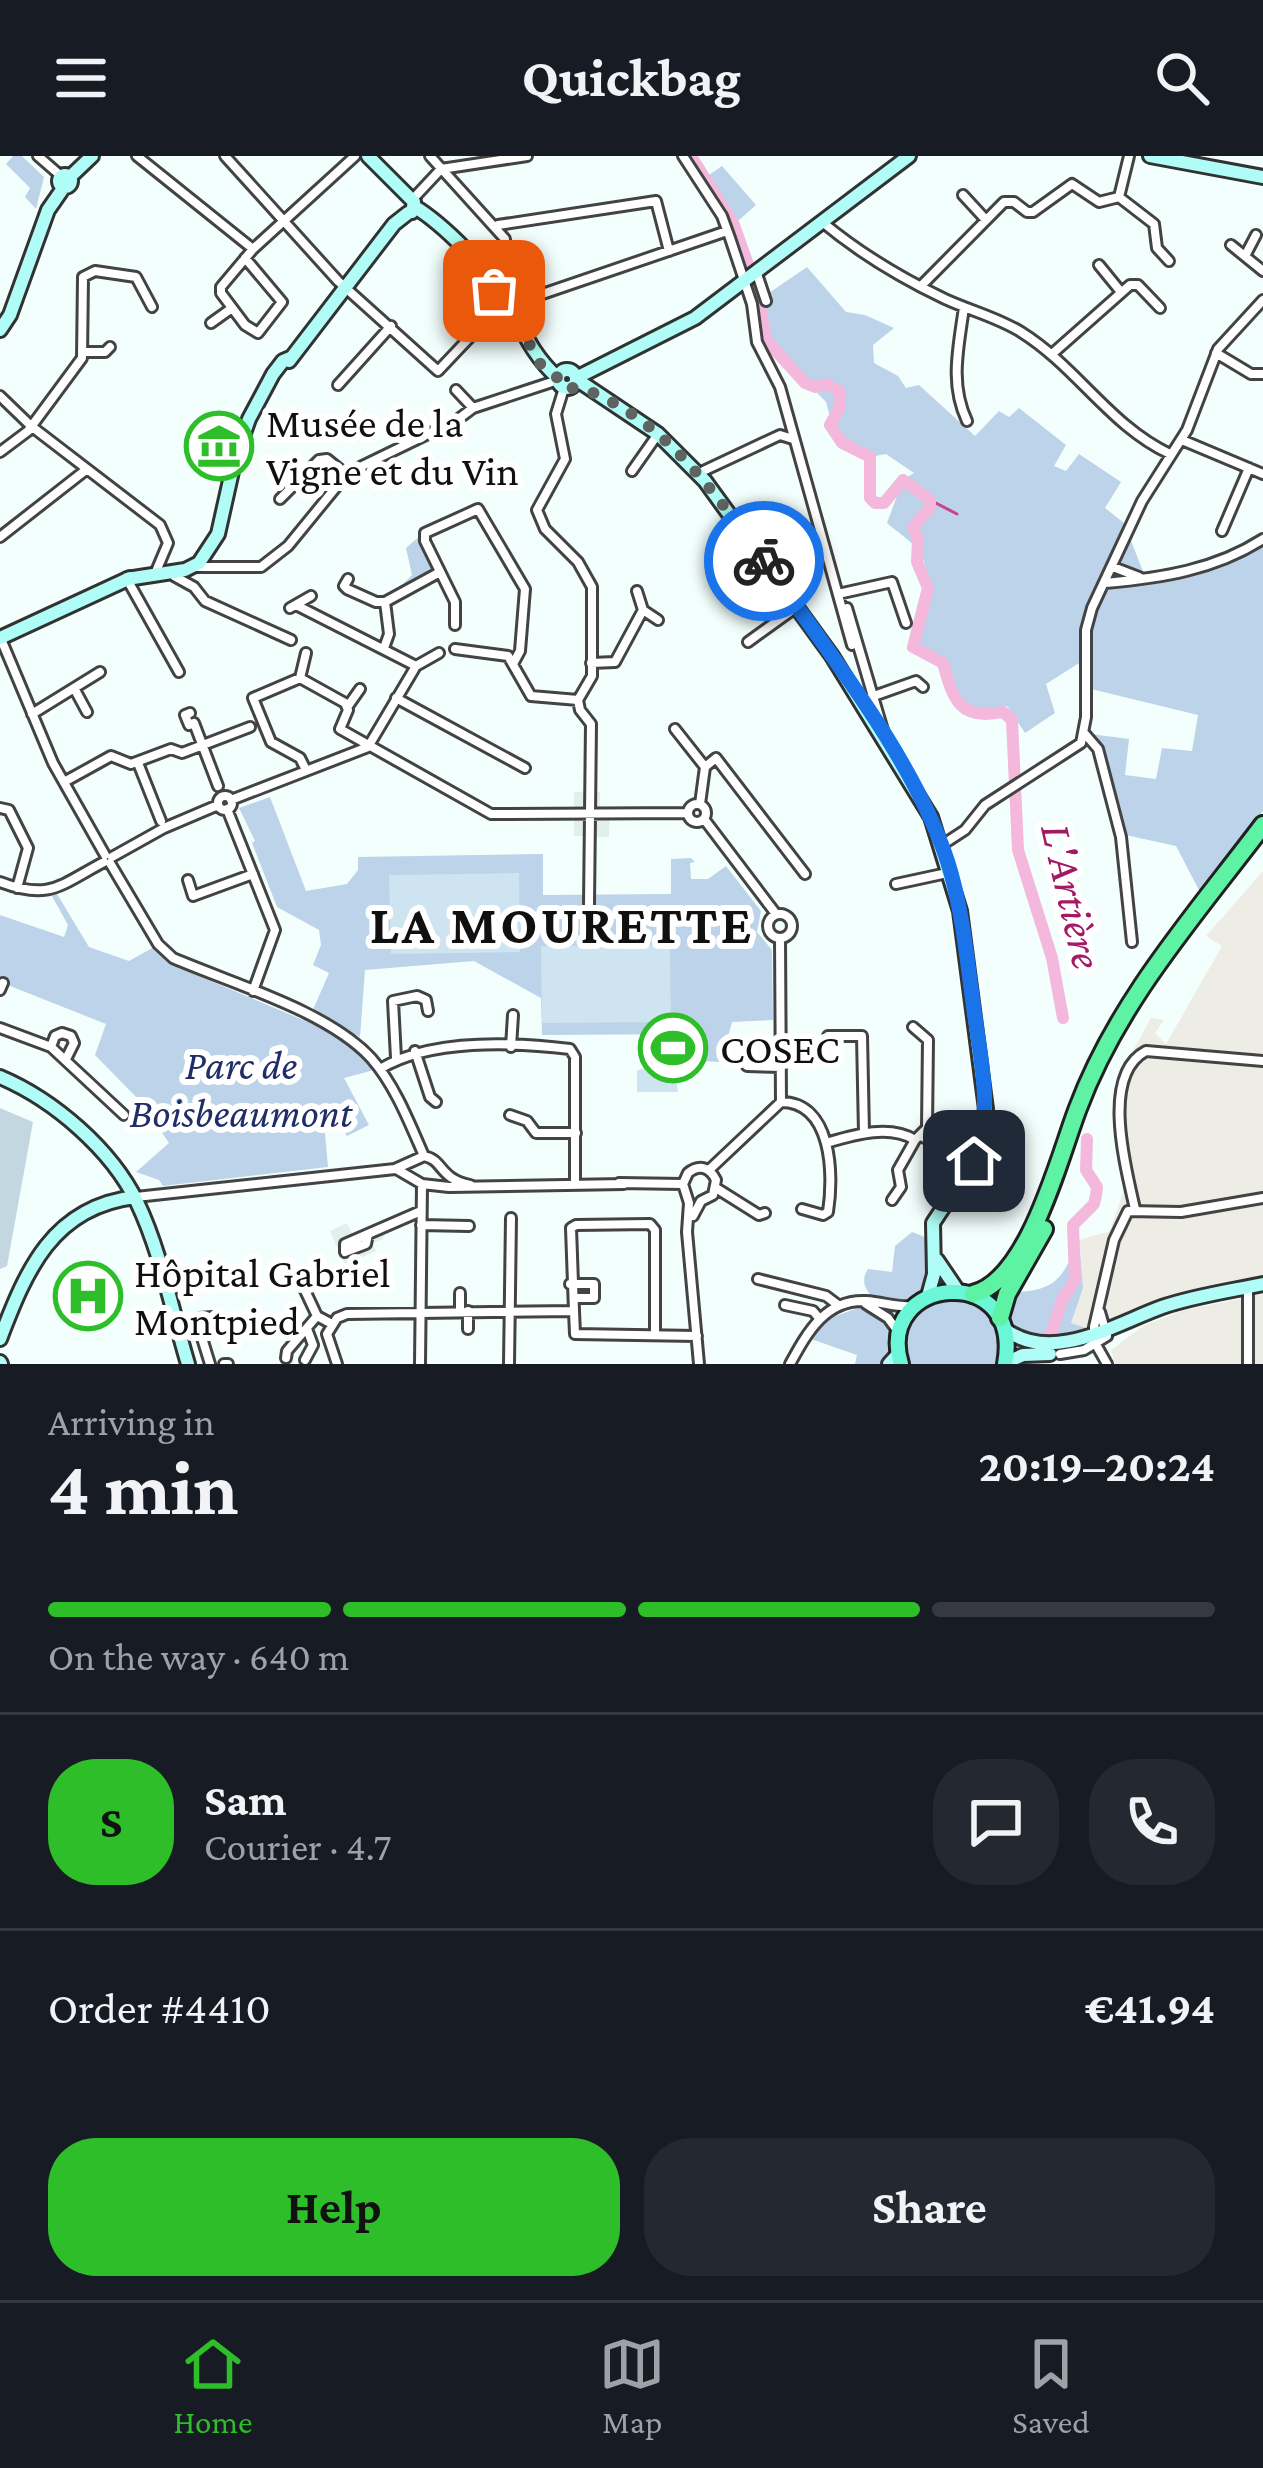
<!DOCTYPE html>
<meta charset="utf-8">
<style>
:root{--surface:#171b24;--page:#242831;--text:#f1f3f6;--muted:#9ea1a6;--line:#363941;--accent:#2dbe29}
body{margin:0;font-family:"Crimson Pro",serif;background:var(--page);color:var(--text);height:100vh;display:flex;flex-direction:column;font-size:45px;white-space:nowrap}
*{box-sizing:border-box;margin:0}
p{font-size:39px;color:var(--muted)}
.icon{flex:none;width:66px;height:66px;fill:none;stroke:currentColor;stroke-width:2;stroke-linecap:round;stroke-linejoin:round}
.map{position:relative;height:1208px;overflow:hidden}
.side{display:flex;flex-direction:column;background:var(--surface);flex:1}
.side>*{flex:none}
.pin{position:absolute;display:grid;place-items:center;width:102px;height:102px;color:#fff;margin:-51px;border-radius:24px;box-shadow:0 6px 18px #0006}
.courier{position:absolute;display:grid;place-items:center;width:120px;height:120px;margin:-60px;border:9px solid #1a73e8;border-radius:50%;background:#fff;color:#222;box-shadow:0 3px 15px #0007}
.overview em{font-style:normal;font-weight:700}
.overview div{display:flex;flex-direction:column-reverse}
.overview{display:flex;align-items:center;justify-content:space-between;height:204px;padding:0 48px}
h1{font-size:78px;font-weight:700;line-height:90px}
.bar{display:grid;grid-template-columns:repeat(4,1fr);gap:18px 12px;align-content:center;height:144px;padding:0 48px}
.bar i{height:15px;border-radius:9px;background:var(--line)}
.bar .on{background:var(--accent)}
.bar p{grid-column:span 4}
.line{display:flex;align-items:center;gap:30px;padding:0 48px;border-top:3px solid var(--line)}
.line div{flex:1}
.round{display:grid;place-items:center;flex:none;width:126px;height:126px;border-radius:48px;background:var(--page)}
.primary-button{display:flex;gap:24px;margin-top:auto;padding:24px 48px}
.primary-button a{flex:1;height:138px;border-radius:48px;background:var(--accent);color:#111;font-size:48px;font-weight:700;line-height:138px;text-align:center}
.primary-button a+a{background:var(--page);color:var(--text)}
header{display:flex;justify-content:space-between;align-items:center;height:156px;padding:0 48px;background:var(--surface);font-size:54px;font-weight:700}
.tab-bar{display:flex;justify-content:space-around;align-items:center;height:168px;border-top:3px solid var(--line);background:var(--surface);font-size:33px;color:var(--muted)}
.tab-bar a{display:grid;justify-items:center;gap:6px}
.tab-bar .on{color:var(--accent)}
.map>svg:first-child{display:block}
</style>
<header><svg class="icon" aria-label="menu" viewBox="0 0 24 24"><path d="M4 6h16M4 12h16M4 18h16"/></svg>Quickbag<svg class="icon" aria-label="search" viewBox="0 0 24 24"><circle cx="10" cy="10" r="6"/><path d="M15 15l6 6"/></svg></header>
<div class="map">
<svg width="1263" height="1208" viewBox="0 0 1263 1208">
<rect width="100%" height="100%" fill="#f3fffd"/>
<!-- industrial -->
<path fill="#eeede5" d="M1263,715V1122L1168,1143L1089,1173L1070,1167L1083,1132L1079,1084L1110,1075L1125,1030L1114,955L1117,924L1151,862L1164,864L1155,877L1166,888L1222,790L1206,780Z
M1263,1138V1208H1115L1111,1194L1143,1170L1184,1154Z"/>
<!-- green -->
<path fill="#bcd3e9" d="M13,0H22L44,21L36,53L25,41L30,32L6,8Z
M693,0L706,21L722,10L756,49L738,65L751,111L735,62Z
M807,111L846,156L865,159L894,172L873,189L874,207L898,220L906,232L919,229L975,280L999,255L1009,261L1019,252L1066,289L1054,310L1066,315L1079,298L1121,326L1105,352L1124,367L1146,423L1246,394L1263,384V655L1200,736L1176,690L1121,678L1091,578L1129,583L1125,619L1156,623L1162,592L1192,595L1198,559L1091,533L1084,504L1046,528L1055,557L1025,577L1007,550L975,560L952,540L943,507L913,488C923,459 938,422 917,393C910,384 896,375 887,367L903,324L914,317L886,298L870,301L835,280L826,246L766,184L760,143Z
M421,379L434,415L398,433L412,419L406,392Z
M270,641L306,735L347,728L358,714V701L543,698V739L671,738V703L691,702L695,706L690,707L691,723H708L726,710L761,755L757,776L772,794L773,864L732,866L721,906L700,905V878L542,879L541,842L474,805L365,814L360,881L312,856L329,817L313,809L321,789L319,774L277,751L252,687L255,685L239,652Z
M57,738L89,791L129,805L154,791L178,811L329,875L345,884L374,914L344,922L369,969L347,980L340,970L325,977L328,1011L163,1030L159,1024L136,1016L169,987L140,945L95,899L106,868L0,826V759L64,781L68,769L52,740Z
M912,1076L925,1081L932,1116L926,1135L908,1147L873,1141C864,1133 861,1123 868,1113L892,1116L895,1090Z
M1079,1084L1083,1132L1071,1167L1089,1173L1088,1179L1041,1184L1015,1176C1007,1159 1007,1151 1017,1136C1058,1134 1063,1120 1079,1084Z
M945,1143C982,1143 1008,1171 995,1208H910C899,1177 915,1153 945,1143Z
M861,1151L890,1173L888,1203L882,1208H855L857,1199L811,1183L827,1163Z"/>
<!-- cemetery -->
<path fill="#c3d7e1" d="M0,952L33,966L7,1110L0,1113Z"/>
<!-- pitch -->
<path fill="#cee4f1" d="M462,126L486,150L470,167L446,142Z
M519,717L520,796L391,798L389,719Z
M670,789L671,866L542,867L541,790Z
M641,913H675L678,936H637V915Z"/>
<!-- plaza -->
<path fill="#e1f0ec" d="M574,636H600V651H610L609,681L574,680Z
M388,1065L383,1083L373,1087L376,1095L345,1109L330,1075L347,1067L354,1081Z"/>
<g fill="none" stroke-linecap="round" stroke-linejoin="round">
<!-- stream -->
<path stroke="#cb4091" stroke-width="3" d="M930,344L957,358"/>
<!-- river -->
<path stroke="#f5b8dd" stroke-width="12" d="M691,0L734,69L757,134L766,184L805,227L815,231L827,228L840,236V251L830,269L842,287L870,301V342L875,347H884L903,324L930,344V352L913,371L918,383L917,406L928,432L913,491L943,507C953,544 960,565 1003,556L1012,564L1018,694L1052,802L1063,862
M1051,1178L1062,1144L1075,1124L1073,1069L1094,1048L1096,1039L1097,1031L1086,1014L1087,983"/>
<defs>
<path id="street" d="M38,0L61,20
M137,0L253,93
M225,0L338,125L438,215L506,143L505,83L430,0
M683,0L722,60L730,82L752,148L757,186L780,231L852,489
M963,39L986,64
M1119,41L1154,68L1157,92L1169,105
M1119,41L1129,0
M412,44L441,13L527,0
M821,65C858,96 901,122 945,143C971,155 997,161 1021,176C1077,211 1110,270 1170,298
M498,69L656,45L669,95
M1231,89L1263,115
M1245,100L1256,79
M245,102L282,146L258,177L245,169L221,137V131L253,93L355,0
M1099,109L1121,136
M756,115L766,145
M921,130L1004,46H1014L1027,56H1033L1072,28L1099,46L1119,41
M510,149L727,75
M964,151C959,190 949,227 967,265
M211,167L232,152
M82,196H105L110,191
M1216,197L1251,218H1263
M1052,198L1130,129H1138L1160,152
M338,229L391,170
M564,232L556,258L565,303L537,354L545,373L578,406L592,431V520L578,544L580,554L591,568L589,749
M456,234L473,252
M0,240L31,270L160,369L168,387L157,413L159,417
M1182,284L1263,318
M0,296L28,275L82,202L83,121L95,115L136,121L152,151
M632,315L658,278
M699,317L780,279L793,283
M280,343L319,304L327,303L348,320
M1222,375L1249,312
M0,381L87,313
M197,411H261L288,390L337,330L358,312L457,264L473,252L558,224
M1113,411L1139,421
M173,415L174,420L194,431L205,445L291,484
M348,423L344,430L347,433L376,446H385
M128,425L179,516
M1105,427C1161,422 1215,414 1263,383
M637,435L643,454L658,464
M838,438L892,426L906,467
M296,449L416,510
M290,452L311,440
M847,452L885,581
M455,469V446L425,385V377L478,353L525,433L520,495L514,506
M1,483L53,607L105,699
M748,486L795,452
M384,492L389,478L385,446L440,416
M455,493L508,500L531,540L578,544
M591,507L615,506L643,454
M300,522L306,497
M74,532L87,556
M871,541L916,525L923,531
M396,542L525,612
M348,550L360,533
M190,557L185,559L189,569L194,567L218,630
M32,558L100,516
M675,573L705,611
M1085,578L1098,593L1121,681L1132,786
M368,591L416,510L439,497
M138,607L161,665
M306,614L300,602L271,586L253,542L300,522L345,547L348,554L340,573L491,658L688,657
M64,626L111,600L131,608L171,593L182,597L250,571
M218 647a7 7 0 1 1 14 0a7 7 0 1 1-14 0Z
M231,644L368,591
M688 657a9 9 0 1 1 18 0a9 9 0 1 1-18 0Z
M700,648L705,611L716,602L805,718
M0,652L9,654L28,692L17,732
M227,653L275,774L253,835
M704,663L776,758
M942,689L965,674L985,649L1081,587L1086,561V474L1092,452L1142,345L1187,274L1218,193L1263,144
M112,701L164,672L218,649
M110,707L158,788L173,802C233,828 328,855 371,902C395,929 410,968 424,1000
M188,724L193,740L253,718
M0,726C50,745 60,729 104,706
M896,728L947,717
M768 770a12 12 0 1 1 24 0a12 12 0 1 1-24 0Z
M0,834L3,827
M0,872L51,891L124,959
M828,880H862L864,977
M51,891L55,880L62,877L71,880L74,887L66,903
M511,891L513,859
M415,895L430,941L436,946
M396,902L393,845L417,840L426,844L428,855
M747,910L781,911
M380,913C430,883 512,886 570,893L575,901V1029
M781,946C832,946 834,1018 828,1056L823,1059L802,1053
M510,959L527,965L536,977H576
M920,980L945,990
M826,987C854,979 889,968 915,984
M398,1014L422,1028L449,1031L624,1028
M709,1014L781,946L780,782
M619,1027L683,1028
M683,1028L689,1047L687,1076L699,1208
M683,1028L688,1017C699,1008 710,1011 716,1024L713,1039L701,1045L693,1060
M716,1032L759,1059L765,1057
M136,1041L395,1013L424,1000C444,1004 438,1022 470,1029
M892,1044L901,1031L898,1014L915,984L927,972L928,884L913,871
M1135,1053C1126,1012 1100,919 1146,895L1263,905
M421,1069L469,1070
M368,1078L366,1088L345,1096V1088Z
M368,1078L421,1055
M758,1123L826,1140L838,1149
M296,1126H301L317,1160L332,1168
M570,1128H594V1142H574
M460,1137V1155
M866,1148L888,1162L899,1177
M785,1149L813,1155L819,1162
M574,1155L571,1072L576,1069L650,1068L655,1074V1179
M468,1173V1155
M1060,1198L1084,1194L1107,1180L1100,1156
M286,1202L287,1195L317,1160
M305,1204L313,1189L307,1173
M210,1208L198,1169L200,1162L212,1161
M224,1208H228
M337,1208L327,1178L337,1162L347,1158L574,1155L575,1178L697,1180
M420,1208L422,1028
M509,1208L511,1062
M790,1208C807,1177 825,1143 866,1145C884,1146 896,1152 914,1150
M1107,1208L1094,1185V1171L1114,1084L1128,1055L1181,1056L1263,1042
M1248,1208V1132"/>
<path id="secondary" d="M368,0L414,46L412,56
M1150,0L1263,21
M59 25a6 6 0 1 1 12 0a6 6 0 1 1-12 0Z
M70,21L92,0
M415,51C443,68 491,116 507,145C523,174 532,199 558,222
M0,174L10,159L48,54L64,31
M289,205L394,68L408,57
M558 223a9 9 0 1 1 18 0a9 9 0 1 1-18 0Z
M576,222L695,162L909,0
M576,223L658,278L705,325L832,500L931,661L960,755L986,953L974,1005L933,1067L934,1118L928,1140
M127,423L185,414L199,407L218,378L235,302L249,263L273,218L283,205L290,202
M0,482L130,422
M0,921C54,944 111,993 137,1046C161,1096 172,1155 188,1208
M937,1104L958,1135
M1006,1174C1053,1208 1115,1168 1162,1151C1194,1140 1230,1135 1263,1128
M0,1183C26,1115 52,1051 135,1041
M0,1206L1,1208
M1005,1207L1023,1199L1050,1198
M889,1208L898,1198"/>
<path id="primary" d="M901,1208C874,1119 1024,1105 1005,1208"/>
<path id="highway" d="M973,1138C1029,1124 1059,1001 1078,952C1118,845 1195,759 1263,669
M1000,1162L1007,1138L1044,1073"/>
</defs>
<!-- street casing -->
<use href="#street" stroke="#434343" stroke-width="14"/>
<!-- secondary casing -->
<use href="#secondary" stroke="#323232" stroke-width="18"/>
<!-- primary casing -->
<use href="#primary" stroke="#212121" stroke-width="20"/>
<!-- highway casing -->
<use href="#highway" stroke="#212121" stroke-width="22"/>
<!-- street -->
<use href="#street" stroke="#fff" stroke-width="8"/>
<!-- secondary -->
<use href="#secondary" stroke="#affdf6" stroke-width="12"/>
<!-- primary -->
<use href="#primary" stroke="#6bf6d7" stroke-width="14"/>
<!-- highway -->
<use href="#highway" stroke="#5ef2a4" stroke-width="16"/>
</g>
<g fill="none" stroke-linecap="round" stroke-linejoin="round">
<!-- done -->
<path stroke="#5f6463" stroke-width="12" stroke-dasharray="0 21.6" d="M494,135L512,157L541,209L558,222L560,229C572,233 583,232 596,238C671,272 717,340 764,405"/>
<!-- route -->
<path stroke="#1a73e8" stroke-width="15" d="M764,405C827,494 922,613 951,717C964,764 968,813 975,861C982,910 993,957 974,1005"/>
</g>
<!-- icons -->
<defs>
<symbol id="museum-ring" viewBox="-11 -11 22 22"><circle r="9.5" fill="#fff" stroke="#2dbe29" stroke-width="1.5"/><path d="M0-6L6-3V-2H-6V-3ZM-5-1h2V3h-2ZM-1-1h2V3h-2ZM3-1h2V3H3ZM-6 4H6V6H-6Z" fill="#2dbe29"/></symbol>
<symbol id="stadium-ring" viewBox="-11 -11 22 22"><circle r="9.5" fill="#fff" stroke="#2dbe29" stroke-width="1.5"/><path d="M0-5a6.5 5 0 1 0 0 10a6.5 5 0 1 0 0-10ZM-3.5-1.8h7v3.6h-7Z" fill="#2dbe29"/></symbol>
<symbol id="hospital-ring" viewBox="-11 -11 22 22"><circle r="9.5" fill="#fff" stroke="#2dbe29" stroke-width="1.5"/><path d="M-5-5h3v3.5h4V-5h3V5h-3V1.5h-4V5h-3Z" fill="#2dbe29"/></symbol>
</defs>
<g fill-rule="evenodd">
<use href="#museum-ring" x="181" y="252" width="76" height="76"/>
<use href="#stadium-ring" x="635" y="854" width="76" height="76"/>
<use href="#hospital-ring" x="50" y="1102" width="76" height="76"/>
</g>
<g text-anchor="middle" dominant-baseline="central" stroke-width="12" stroke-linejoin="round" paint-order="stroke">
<!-- poi labels -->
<g font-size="42" fill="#101010" stroke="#fff" text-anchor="start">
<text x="266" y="266">Musée de la<tspan x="266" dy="48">Vigne et du Vin</tspan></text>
<text x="720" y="892">COSEC</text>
<text x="134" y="1116">Hôpital Gabriel<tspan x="134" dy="48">Montpied</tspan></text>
</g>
<!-- park labels -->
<g font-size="42" font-style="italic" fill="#202d67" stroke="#fff">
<text x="241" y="908">Parc de<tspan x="241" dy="48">Boisbeaumont</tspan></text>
</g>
<!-- water labels -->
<g font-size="45" font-style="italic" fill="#a11a63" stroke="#fff">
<text transform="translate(1072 740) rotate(77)">L'Artière</text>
</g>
<!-- district labels -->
<g font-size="54" font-weight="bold" letter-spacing="3" fill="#101010" stroke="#fff">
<text x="562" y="769">LA MOURETTE</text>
</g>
</g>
</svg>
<div class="pin" style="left:494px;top:135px;background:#ea580c"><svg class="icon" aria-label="bag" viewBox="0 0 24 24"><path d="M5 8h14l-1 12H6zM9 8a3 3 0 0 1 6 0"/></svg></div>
<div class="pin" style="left:974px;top:1005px;background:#1f2937"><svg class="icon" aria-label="home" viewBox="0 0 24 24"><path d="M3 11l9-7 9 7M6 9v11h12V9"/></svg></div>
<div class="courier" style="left:764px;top:405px"><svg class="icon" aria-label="bike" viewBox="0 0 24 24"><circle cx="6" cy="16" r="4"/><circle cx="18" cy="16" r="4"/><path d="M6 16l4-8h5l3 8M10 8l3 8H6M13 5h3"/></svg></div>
</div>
<section class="side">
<div class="overview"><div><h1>4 min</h1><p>Arriving in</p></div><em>20:19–20:24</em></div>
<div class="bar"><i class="on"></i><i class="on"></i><i class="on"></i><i></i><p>On the way · 640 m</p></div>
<div class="line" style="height:216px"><b class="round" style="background:var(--accent);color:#111">S</b><div><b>Sam</b><p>Courier · 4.7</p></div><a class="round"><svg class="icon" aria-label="chat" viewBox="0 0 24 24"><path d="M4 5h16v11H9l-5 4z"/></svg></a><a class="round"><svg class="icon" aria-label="phone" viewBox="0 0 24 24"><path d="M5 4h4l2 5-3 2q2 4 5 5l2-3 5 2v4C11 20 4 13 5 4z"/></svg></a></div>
<div class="line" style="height:156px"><div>Order #4410</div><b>€41.94</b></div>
<div class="primary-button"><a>Help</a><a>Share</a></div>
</section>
<nav class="tab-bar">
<a class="on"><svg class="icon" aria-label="home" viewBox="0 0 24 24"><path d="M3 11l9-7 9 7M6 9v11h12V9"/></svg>Home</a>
<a><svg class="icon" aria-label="map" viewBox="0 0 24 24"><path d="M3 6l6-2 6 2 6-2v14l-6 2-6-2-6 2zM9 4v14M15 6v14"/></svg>Map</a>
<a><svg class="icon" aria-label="saved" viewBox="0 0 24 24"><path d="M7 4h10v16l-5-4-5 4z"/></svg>Saved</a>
</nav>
